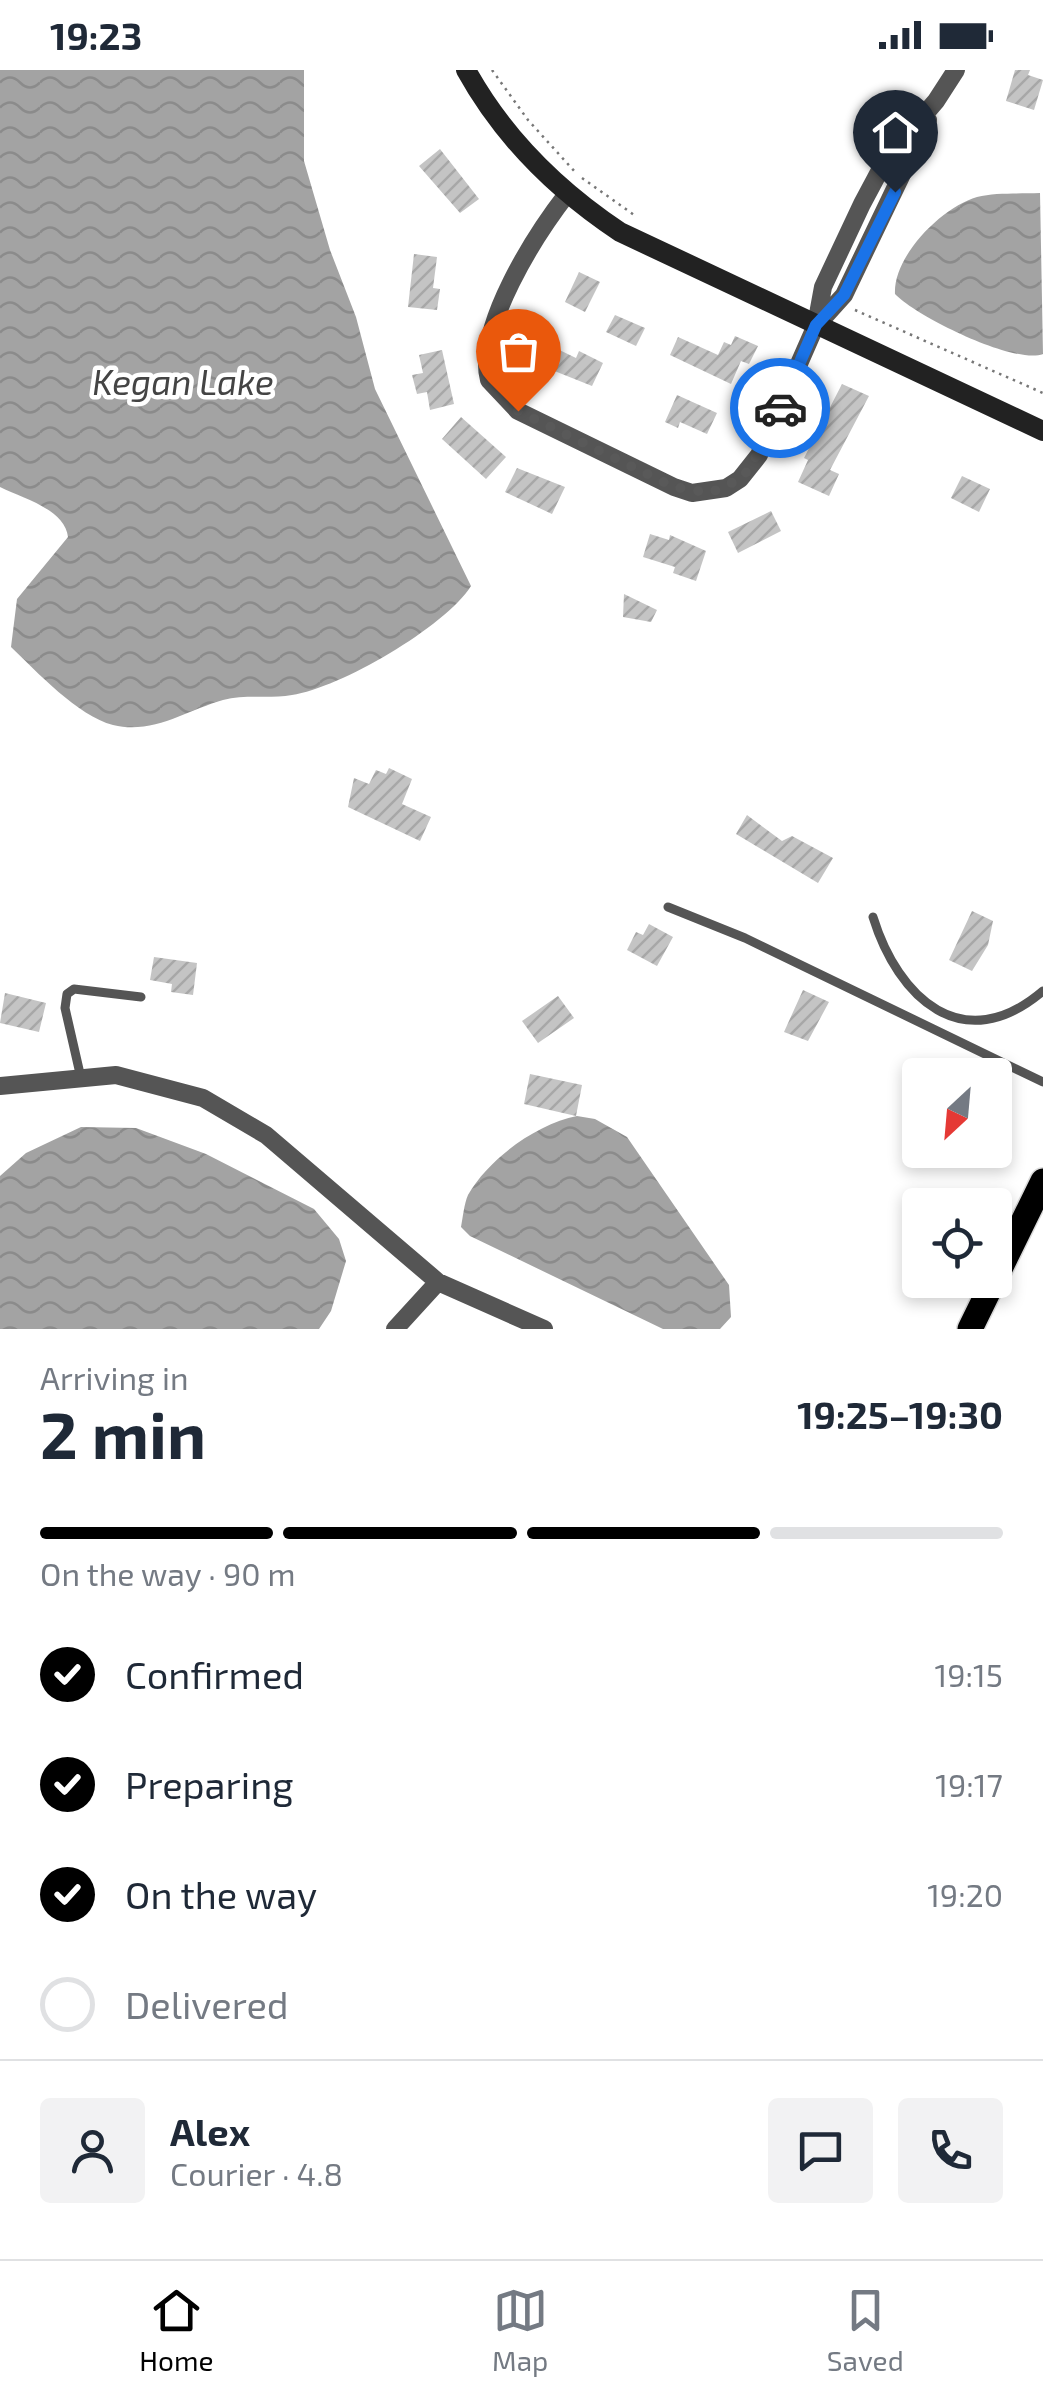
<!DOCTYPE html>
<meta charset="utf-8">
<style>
:root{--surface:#fff;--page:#f2f2f3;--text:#1f2937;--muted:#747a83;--line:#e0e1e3;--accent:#000}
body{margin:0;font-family:"Exo 2",sans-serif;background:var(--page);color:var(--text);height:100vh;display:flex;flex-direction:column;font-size:38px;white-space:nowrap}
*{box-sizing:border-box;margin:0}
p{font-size:32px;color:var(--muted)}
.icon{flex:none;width:55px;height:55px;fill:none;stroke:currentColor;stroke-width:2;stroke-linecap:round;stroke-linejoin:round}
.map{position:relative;height:1259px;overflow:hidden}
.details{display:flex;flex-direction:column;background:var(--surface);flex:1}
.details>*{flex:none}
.needle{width:65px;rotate:206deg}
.tools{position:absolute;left:902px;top:988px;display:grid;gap:20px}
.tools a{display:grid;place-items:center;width:110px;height:110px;border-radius:10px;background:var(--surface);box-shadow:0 5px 15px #0003;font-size:50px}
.pin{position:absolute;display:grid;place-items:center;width:85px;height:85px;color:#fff;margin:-102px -42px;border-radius:50% 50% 50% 0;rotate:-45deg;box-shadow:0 0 10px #0007}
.pin .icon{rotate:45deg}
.courier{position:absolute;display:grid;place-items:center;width:100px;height:100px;margin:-50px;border:8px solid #1a73e8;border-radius:50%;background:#fff;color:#222;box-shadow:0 2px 12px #0007}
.summary em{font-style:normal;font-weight:700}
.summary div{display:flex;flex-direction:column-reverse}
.summary{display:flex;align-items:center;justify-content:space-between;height:170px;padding:0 40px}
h1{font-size:65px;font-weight:700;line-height:75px}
.bar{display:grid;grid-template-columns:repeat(4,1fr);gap:15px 10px;align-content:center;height:120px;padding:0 40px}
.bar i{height:12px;border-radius:8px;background:var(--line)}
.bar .active{background:var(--accent)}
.bar p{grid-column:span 4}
.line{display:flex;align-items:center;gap:25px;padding:0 40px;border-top:2px solid var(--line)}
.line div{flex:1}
.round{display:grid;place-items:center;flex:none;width:105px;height:105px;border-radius:10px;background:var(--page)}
ol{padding:0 40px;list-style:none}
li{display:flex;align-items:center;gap:30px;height:110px}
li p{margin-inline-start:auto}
li .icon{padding:10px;border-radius:50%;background:var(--accent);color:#fff;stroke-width:4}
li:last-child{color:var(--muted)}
li i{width:55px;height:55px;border:5px solid var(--line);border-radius:50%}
.status{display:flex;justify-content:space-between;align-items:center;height:70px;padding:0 50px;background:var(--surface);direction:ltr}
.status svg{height:28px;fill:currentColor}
.tabs{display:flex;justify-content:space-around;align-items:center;height:140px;border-top:2px solid var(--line);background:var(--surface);font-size:28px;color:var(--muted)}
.tabs a{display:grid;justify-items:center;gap:5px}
.tabs .active{color:var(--accent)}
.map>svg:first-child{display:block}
</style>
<div class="status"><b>19:23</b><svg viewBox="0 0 49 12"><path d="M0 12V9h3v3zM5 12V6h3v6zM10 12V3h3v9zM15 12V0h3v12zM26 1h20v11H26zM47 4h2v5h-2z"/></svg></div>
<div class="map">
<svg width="1043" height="1259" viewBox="0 0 1043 1259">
<defs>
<pattern id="water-waves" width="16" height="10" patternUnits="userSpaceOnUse" patternTransform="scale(2.5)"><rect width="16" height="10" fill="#a3a3a3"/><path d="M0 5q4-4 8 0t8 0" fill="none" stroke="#8b8b8b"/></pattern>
<pattern id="building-hatch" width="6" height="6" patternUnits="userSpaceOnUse" patternTransform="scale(2.5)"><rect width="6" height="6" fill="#c4c4c4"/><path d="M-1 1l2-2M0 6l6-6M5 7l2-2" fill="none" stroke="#a7a7a7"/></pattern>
</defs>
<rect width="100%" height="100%" fill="#fff"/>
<!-- water -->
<path fill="url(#water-waves)" d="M0,0H304V91L330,180L356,247L375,319L471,516C445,557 340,618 292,625C270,629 245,624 223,630C187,640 153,665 113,655C78,646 36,601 11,577L17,529L68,467C65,439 22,428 0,417Z
M1040,123L1043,284C1015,295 917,247 895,224C893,186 942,137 977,127C996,122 1020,124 1040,123Z
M577,1046L595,1049L627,1067L729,1215L731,1247L720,1259H663L470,1166L461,1157C463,1147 464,1134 468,1125C489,1088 537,1054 577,1046Z
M81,1057L136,1058L206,1084L314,1139L339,1169L346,1191L331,1241L319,1259H0V1106L26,1083Z"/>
<!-- building -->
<path fill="url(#building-hatch)" d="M1015,0H1030L1028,5L1043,10L1034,40L1006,31Z
M440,79L479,129L460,143L419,96Z
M414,184L437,187L433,218L440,219L437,240L408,237Z
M579,202L600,212L585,242L565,232Z
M615,245L645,258L636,276L606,262Z
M735,266L758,276L749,294L741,291L731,314L670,285L678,267L718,285L724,272L731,275Z
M547,274L576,288L579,281L603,293L592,316L537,294Z
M442,280L454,334L430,340L427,322L417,324L412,305L423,303L419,285Z
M842,314L869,326L830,400L839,404L829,426L798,412L808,390L804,388Z
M677,325L717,343L707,364L680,352L678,358L665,352Z
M461,347L506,387L486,409L442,369Z
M517,398L565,417L552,444L505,422Z
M962,406L990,419L979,442L951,428Z
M771,441L781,461L738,483L728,462Z
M650,464L669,470L670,465L706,481L696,511L673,503L675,497L643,487Z
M624,524L657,540L651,552L623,547Z
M389,698L412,709L402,734L431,747L420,771L348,737L354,708L369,714L376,700L386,704Z
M747,745L782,771L792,766L833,788L818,813L736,764Z
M972,841L993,851L988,875L972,901L949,890Z
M649,854L673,867L657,896L627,880L636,862L643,865Z
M154,887L197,893L193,925L171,922L172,914L150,910Z
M803,920L829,932L808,971L784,962Z
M5,923L46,933L39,962L0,953Z
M558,926L574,948L538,973L522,951Z
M530,1004L582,1015L576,1046L524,1034Z"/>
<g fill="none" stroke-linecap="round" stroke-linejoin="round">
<defs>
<path id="primary" d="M995,1209L1043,1111
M970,1259L994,1210"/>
</defs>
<!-- primary casing -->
<use href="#primary" stroke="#dbdbdb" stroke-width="28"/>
<!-- path -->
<path stroke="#777" stroke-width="2.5" stroke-dasharray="2.5 5" stroke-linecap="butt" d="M492,0L528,50L576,103
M582,108L637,147
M855,240L1043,323"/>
<!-- lane -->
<path stroke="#555" stroke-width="9" d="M668,837L745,868L1043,1012
M873,847C898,928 963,989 1043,921
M81,1008L65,938L67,924L74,919L141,927"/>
<!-- street -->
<path stroke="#555" stroke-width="18" d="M567,124C536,164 475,258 489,310L518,341L674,417L692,423L726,418L740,409L759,385L816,255L823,217L862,134L886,89L936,31L956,0
M817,255L844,225L928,50
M0,1016L116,1005L203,1028L266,1065L438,1212L544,1259
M395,1259L438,1212"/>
<!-- secondary -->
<path stroke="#222" stroke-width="20" d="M466,0C503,67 557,120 620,162L1043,361"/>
<!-- primary -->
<use href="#primary" stroke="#000" stroke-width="25"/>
</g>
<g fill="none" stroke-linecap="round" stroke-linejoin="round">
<!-- done -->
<path stroke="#595959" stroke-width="10" stroke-dasharray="0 18" d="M518,341L674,417L710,423L740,409L750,398L780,338"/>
<!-- route -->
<path stroke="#1a73e8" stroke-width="12" d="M780,338L816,255L844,225L895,122"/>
</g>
<g text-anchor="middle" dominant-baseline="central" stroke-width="9" stroke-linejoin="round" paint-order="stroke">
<!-- water labels -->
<g font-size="35" font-style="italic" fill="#444" stroke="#fff">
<text x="183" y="311">Kegan Lake</text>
</g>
</g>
</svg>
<div class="tools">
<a><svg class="needle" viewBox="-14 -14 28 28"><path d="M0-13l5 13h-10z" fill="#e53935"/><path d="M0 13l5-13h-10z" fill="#747a83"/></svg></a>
<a><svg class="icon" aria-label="locate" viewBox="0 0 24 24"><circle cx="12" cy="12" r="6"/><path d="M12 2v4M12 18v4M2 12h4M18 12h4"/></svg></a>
</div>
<div class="pin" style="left:518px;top:341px;background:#ea580c"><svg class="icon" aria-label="bag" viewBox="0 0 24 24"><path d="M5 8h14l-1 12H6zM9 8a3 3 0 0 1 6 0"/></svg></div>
<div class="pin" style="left:895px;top:122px;background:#1f2937"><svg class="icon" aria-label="home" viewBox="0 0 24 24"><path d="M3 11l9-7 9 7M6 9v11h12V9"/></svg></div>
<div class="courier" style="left:780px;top:338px"><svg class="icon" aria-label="car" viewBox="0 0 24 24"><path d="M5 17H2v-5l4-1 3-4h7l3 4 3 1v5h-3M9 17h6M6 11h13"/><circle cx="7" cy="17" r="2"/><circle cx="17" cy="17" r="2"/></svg></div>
</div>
<section class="details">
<div class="summary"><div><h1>2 min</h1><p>Arriving in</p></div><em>19:25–19:30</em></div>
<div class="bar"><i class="active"></i><i class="active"></i><i class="active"></i><i></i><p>On the way · 90 m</p></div>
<ol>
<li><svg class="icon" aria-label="check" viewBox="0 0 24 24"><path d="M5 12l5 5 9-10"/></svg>Confirmed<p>19:15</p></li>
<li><svg class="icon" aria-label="check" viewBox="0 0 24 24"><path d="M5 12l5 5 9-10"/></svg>Preparing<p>19:17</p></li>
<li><svg class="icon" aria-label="check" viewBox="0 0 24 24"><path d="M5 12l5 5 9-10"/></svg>On the way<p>19:20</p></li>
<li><i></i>Delivered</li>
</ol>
<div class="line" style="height:180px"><a class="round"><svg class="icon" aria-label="person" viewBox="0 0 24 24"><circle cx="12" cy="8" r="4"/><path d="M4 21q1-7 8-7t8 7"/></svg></a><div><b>Alex</b><p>Courier · 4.8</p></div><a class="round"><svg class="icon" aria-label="chat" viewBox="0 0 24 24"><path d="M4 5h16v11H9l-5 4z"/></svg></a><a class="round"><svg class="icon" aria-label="phone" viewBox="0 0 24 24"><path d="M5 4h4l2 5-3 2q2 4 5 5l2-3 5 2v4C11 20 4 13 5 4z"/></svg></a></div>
</section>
<nav class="tabs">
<a class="active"><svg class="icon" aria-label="home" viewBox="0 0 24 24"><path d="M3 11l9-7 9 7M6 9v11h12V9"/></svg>Home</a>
<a><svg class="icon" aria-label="map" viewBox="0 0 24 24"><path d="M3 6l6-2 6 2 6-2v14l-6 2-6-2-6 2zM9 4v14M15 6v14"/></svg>Map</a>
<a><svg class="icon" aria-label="saved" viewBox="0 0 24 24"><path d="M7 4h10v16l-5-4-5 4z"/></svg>Saved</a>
</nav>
